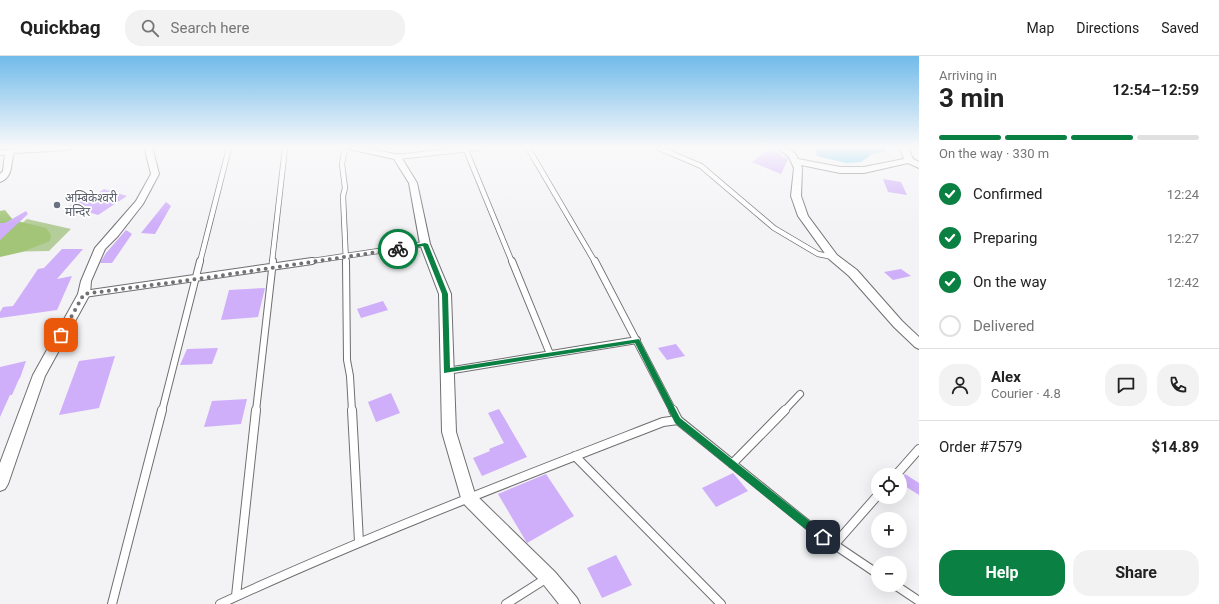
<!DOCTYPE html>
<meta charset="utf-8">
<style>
:root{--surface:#fff;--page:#f2f2f2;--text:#222;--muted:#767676;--line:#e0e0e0;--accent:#0b8043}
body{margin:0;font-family:Roboto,"Noto Sans Devanagari",sans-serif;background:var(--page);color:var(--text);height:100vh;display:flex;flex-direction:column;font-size:15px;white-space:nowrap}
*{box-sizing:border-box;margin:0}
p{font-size:13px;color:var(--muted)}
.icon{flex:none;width:22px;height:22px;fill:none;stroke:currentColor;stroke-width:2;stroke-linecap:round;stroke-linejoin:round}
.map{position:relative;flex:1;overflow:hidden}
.details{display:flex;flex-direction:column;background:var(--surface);width:300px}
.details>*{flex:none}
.controls{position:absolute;left:871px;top:412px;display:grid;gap:8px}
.controls a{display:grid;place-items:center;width:36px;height:36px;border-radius:50%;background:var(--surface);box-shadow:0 4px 16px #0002;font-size:20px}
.pin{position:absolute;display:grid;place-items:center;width:34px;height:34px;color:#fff;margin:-17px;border-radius:8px;box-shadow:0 2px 6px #0006}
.courier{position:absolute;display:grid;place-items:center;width:40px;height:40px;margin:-20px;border:3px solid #0b8043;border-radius:50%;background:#fff;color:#222;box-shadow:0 1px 5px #0007}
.overview em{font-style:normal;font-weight:700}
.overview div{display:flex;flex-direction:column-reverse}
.overview{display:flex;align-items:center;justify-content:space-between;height:68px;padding:0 20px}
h1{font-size:26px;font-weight:700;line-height:30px}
.bar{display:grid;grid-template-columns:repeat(4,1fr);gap:6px 4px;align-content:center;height:48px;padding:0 20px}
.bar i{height:5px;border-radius:3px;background:var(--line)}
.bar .active{background:var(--accent)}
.bar p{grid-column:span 4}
.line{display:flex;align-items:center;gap:10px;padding:0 20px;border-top:1px solid var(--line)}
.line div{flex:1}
.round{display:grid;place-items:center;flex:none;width:42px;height:42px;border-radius:16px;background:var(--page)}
ol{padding:0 20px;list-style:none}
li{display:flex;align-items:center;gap:12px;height:44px}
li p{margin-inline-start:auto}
li .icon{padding:4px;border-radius:50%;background:var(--accent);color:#fff;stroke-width:4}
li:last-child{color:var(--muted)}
li i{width:22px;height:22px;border:2px solid var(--line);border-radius:50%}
.cta{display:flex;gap:8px;margin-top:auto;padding:8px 20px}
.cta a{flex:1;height:46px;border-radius:16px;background:var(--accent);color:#fff;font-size:16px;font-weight:700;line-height:46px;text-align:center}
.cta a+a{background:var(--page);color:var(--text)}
header{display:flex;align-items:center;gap:24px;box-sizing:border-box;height:56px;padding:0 20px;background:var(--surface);border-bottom:1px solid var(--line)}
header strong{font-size:19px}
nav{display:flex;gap:22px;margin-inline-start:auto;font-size:14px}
.search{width:280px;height:36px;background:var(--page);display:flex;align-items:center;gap:10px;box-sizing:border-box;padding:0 14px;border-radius:16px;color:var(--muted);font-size:15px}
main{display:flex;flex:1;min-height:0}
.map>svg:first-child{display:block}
</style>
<header>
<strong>Quickbag</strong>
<div class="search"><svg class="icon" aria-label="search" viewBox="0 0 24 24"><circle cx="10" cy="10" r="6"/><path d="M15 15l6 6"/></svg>Search here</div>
<nav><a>Map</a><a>Directions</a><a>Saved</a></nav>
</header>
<main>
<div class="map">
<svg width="919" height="548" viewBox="0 0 919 548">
<rect width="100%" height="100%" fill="#f3f2f5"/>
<!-- green -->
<path fill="#b5cd9a" d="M27,163L71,173L49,195L0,196V186Z"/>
<!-- forest -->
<path fill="#a2c578" d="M5,154L13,164L46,172L51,179L50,185L22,196L0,201V155Z"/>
<!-- water -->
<path fill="#60c6ee" d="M815,92H886V96L872,98L861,106L846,107L817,100Z"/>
<!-- building -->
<path fill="#cfaefa" d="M768,94L782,98L781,100L788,102V103L781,118L752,106Z
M883,123L901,126L907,139L888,136Z
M104,133L127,140L98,159L69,150L88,138L94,140Z
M166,146L171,150L155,178L141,177Z
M26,155L28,158L0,184V167H5Z
M126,174L132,178L112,207H100L106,197Z
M62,193H83L57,223L72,220L57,254L0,262V256L3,251L13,250L38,213L44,212Z
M901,213L911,220L893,224L884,216Z
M265,232L258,261L221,264L229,234Z
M383,245L388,254L361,262L357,253Z
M676,288L685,300L667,304L658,292Z
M218,292L212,308L180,309L187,293Z
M115,300L99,352L59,359L79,305Z
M26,305L20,322L19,323L12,339H10L0,361V311Z
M391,337L400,357L376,366L368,346Z
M247,343L241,368L204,371L212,345Z
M499,353L527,401L482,420L473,402L490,395L489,393L504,387L488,357Z
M733,417L748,435L716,451L702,432Z
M546,418L574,460L527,487L498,438Z
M905,418L919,427V439L900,427V423Z
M616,499L632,529L602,542L587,512Z"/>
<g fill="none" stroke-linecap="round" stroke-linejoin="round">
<defs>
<path id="lane-far2" d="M345,92L342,108L345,132L343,140L346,206
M528,92L595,206
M659,92L701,110L774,172L818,198L833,201
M466,94L512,206
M0,97L10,96
M397,101L479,92
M200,206L229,92
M272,206L285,92
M305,206L425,188"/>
<path id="lane-far1" d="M346,205L347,304L350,320L352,355
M512,205L550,298
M595,205L673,355
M84,238L312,205
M447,315L637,284
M162,355L200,205
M256,355L273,205
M784,355L800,338"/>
<path id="lane" d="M352,354L359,486
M673,354L678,364L823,481L878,518
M575,400L721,548
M732,408L785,354
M896,419L919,393
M834,489L878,439
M895,529L919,545
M236,540L256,354
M112,548L162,354
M220,548C365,481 514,424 663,366L678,364
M506,548L547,522"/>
<path id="street" d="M21,92H71L67,94L14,97C10,107 14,121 0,126V118L3,115L5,97L9,93Z
M146,92H154L153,94L159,118L143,148L118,180L105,193L91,225L90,238L45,320L8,428L5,433L0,435V407L33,319L78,238L81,225L95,192L136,145L151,118L145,94Z
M349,92H365L400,99L417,127L430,188L451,238L456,376L475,438L555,516L577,542L580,548H559L543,528L463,447L461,442L442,376L439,238L420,188L409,127L394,103L353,94Z
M778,92C787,92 795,94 798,103L840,111H864L904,103L900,92H908L913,103L919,106V112L908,107L864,117H840L801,109L802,112L801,140L808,160L837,199L857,214L902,265L919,281V293L915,291L894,271L849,220L829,203L798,160L791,140L794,112L789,101Z"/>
</defs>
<!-- lane-far2 casing -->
<use href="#lane-far2" stroke="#6f6e71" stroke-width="6"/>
<!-- lane-far1 casing -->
<use href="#lane-far1" stroke="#6f6e71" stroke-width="8"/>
<!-- lane casing -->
<use href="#lane" stroke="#6f6e71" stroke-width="10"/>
<!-- street casing -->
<use href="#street" stroke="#6f6e71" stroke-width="2"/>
<!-- lane-far2 -->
<use href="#lane-far2" stroke="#fff" stroke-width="4.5"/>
<!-- lane-far1 -->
<use href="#lane-far1" stroke="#fff" stroke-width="6"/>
<!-- lane -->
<use href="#lane" stroke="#fff" stroke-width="8"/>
<!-- street -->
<use href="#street" fill="#fff" fill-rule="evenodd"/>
</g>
<!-- sky -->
<linearGradient id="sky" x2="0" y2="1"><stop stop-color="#71bbea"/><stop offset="0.54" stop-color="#faf9fa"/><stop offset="1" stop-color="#faf9fa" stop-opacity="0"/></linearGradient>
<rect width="919" height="169" fill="url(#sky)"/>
<!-- route -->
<path fill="#0b8043" d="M425,187L428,188L448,238L450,312L639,283L680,362L826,478L828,481L826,485L823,486L820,485L675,367L635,287L444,317L442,238L423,190L398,195L395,193Z"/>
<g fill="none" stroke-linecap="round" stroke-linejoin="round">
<!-- done -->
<path stroke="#717072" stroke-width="4" stroke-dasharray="0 7.2" d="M61,279L84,238L197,223L398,193"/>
</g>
<!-- markers -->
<circle fill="#6b7280" stroke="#fff" stroke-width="1.5" cx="57" cy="149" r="4"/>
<g text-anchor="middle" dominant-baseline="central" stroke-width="3.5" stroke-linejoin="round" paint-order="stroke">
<!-- far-worship labels -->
<g font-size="12" fill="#5b616d" stroke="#fff" text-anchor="start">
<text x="65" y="142">अम्बिकेश्‍वरी<tspan x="65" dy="14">मन्दिर</tspan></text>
</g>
</g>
</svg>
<div class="controls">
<a><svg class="icon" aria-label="locate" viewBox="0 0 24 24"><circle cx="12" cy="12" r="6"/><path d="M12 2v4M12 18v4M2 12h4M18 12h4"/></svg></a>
<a>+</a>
<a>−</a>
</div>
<div class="pin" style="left:61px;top:279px;background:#ea580c"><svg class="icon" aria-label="bag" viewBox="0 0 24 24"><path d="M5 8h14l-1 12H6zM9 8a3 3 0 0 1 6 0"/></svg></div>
<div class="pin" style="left:823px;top:481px;background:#1f2937"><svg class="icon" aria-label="home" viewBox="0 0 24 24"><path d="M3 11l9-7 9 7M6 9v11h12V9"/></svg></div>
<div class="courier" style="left:398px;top:193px"><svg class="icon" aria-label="bike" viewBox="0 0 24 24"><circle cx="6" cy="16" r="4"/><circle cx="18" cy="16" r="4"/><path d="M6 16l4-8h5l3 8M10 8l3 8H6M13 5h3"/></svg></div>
</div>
<section class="details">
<div class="overview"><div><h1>3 min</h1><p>Arriving in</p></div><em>12:54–12:59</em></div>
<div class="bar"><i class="active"></i><i class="active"></i><i class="active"></i><i></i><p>On the way · 330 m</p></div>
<ol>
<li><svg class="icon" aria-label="check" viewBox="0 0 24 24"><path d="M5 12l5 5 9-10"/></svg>Confirmed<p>12:24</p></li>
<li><svg class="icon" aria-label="check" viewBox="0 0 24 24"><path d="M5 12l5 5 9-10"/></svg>Preparing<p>12:27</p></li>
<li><svg class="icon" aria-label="check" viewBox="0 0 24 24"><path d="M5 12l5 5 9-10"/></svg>On the way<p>12:42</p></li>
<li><i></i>Delivered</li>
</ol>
<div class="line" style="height:72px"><a class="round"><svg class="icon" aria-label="person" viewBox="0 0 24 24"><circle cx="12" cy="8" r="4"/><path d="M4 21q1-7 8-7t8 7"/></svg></a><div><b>Alex</b><p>Courier · 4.8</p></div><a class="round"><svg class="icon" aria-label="chat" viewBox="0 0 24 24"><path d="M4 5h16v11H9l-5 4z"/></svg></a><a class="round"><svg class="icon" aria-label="phone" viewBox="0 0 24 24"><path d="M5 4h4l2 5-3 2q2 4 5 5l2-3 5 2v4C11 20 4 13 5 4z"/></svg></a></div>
<div class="line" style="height:52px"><div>Order #7579</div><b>$14.89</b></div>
<div class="cta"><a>Help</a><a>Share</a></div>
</section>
</main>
